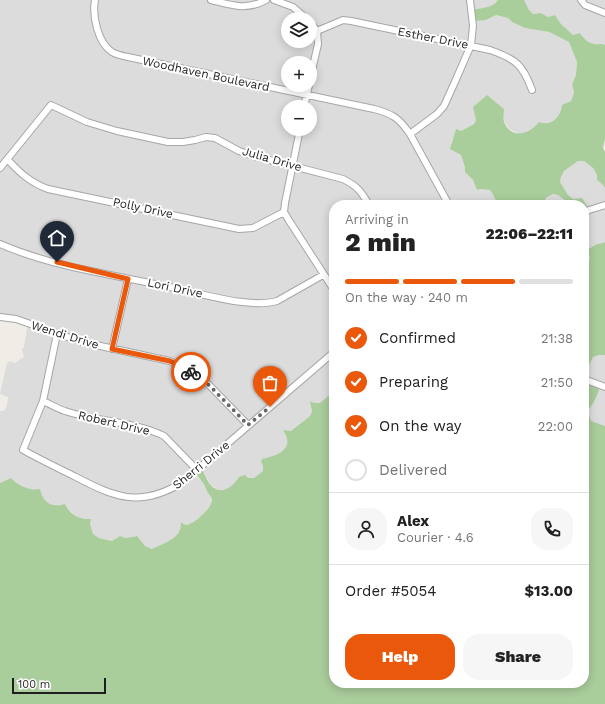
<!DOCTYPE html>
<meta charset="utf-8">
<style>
:root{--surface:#fff;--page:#f6f6f6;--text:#222;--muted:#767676;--line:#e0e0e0;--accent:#ea580c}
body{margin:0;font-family:"Work Sans",sans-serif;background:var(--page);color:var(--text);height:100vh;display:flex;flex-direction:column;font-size:15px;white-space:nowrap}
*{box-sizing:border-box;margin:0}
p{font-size:13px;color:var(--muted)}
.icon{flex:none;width:22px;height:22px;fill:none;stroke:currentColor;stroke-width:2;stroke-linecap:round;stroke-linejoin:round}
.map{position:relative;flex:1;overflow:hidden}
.side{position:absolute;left:329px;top:200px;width:260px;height:488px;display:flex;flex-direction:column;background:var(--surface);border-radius:16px;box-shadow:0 2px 10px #0003}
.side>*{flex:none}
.tools{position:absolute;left:281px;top:12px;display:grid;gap:8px}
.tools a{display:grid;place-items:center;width:36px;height:36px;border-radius:50%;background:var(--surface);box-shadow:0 2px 10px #0003;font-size:20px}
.scale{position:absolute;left:12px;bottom:10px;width:94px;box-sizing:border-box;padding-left:4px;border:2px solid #1f1f1f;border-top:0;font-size:11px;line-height:14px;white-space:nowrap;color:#1f1f1f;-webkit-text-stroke:3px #fff;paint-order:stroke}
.pin{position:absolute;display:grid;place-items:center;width:34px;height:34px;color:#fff;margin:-41px -17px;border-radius:50% 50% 50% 0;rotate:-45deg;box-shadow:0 0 4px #0007}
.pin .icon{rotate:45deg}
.courier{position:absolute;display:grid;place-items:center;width:40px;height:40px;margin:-20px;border:3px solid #ea580c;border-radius:50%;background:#fff;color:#222;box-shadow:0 1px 5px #0007}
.head em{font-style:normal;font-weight:800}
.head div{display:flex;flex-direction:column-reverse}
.head{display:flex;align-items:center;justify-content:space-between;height:68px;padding:0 16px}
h1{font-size:26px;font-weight:800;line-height:30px}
.bar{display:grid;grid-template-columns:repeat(4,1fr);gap:6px 4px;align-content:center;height:48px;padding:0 16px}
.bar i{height:5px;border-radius:3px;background:var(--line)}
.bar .current{background:var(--accent)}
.bar p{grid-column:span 4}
.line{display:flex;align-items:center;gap:10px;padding:0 16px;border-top:1px solid var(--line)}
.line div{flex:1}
.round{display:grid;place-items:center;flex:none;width:42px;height:42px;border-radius:16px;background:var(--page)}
ol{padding:0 16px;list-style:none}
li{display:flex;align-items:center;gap:12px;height:44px}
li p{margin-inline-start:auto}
li .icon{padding:4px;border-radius:50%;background:var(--accent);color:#fff;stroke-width:4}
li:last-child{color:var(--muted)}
li i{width:22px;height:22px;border:2px solid var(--line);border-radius:50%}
.primary-button{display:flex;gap:8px;margin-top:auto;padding:8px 16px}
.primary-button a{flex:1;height:46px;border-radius:16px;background:var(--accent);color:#fff;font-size:16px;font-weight:800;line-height:46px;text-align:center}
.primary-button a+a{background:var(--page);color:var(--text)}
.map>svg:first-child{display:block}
</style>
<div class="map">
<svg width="605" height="704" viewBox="0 0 605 704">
<rect width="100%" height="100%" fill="#f0ede6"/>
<!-- residential -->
<path fill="#dddcdc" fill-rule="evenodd" d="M0,0H498L497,3L486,8L473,10L486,20L496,15L508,18L512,22L525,28L549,32L569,42L577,62L576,75L572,84L574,93L571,101L563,105L562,111L559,117L549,123L535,128L522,134L517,133L509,129L504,121V109L487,95L478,105L476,120L474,124L461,131L456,130V134L452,140L451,146L461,155L465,167V172L473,180L477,190L480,189L490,190L495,198L496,205H334V391L320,404L314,403L310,416L291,431L283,430L288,438L287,446L284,450L272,457L262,459L261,462L263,466V471L254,478H248L224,491H220L210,484L201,466L195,473L207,488V491L212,499L211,504L203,515L190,524L186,525L181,528L178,534L170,541L152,549L145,546L136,536L126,538L120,536L112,541L99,538L93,534L90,524L91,519H85L78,517L68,510L46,502L41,495L34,490L25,488L11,479L0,483V411H4L7,405L8,397L0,394L7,363L10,361L15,363L19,360L24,357L22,349L24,347L28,323L0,317ZM288,19H310V41H288ZM288,63H310V85H288ZM288,107H310V129H288Z
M524,0H605V45L603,44H596L587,42L580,33L573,35L561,24L555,15L548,17L541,13L533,14L529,10Z
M578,161H584L593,168L597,175V180L603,185L605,188V242L603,243L597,244L590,258L584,265V213L589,209L578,198L573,199L568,195L560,182L561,177L564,171Z
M553,194L558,195L571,205H541L547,197Z
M599,355H605V426L591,422L588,411L595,400L597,393L587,381L584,389V377L593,357Z"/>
<!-- forest -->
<path fill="#aacd9c" d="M498,0H524L529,10L533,14L541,13L548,17L555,15L561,24L573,35L580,33C584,39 588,43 595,44C600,45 601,43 605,45V139L603,148L605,152V188L603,185L597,180V175L593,168L584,161H578L564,171L561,177L560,182L568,195L573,199L582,198L589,209L584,213V205H571L558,195L553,194L547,197L541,205H496L495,198L490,190L480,189L477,190L473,180L465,172V167L461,155L450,149L456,129L461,131L474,124L476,120L473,107L487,95L504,109C504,113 503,118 504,122C511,140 530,134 539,122C551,127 561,117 562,105L571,101L574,93L572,84L576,75L577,62L569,42L549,32L525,28L512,22L508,18L496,15L486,20L472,21V10C481,8 493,8 498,0Z
M605,242V355H599L593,357L584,377V265L590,258L587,250L597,244L603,243Z
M587,381L601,385L595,400L588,411L591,421L605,426V704H0V483L11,478C19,486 29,491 40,489C43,503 52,508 65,504C69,514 80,520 91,519L90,524L93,534L99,538L112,541L120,536L126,538L137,536L145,546L152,549C164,543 182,539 181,522C183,524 186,526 189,524C196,522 213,507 212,499C211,496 208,494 207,491C205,484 200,479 195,473L201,465C203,471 206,478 209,483C220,497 232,488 239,477L245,475L248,478H254L263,471V466L261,462L262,459C272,457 290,452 287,439C287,436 284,432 283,430L291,431L310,416L312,411L310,401L314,403H320L334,391V683H584V389Z"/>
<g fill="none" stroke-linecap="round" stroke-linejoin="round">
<defs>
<path id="minor" d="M95,0C92,16 98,43 112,52C117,55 123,56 128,57L374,109C393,114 399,118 410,134L449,205
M211,0C231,5 246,11 266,0
M274,0L293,7L307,19
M581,0L585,5L605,13
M310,22L317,31L318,44L310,79
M317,31L343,20L351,21L490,50C516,59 523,65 532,90
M304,107L309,85
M300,129L285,203L284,212L288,219L334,290
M410,134L437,114L444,106L454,84L471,45L473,26L470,0
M8,160C20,173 31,183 48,189L239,229L253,228L284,212
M0,168L51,105L87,122L117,131L168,142H183L195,140L206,137L215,138L239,151L254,156L343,179C357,186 361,191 369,205
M584,213L589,210L605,205
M0,244C53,267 114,275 170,287C201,293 248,309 277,301L323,275
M0,317L16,319L82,342L170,361L200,377L210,386L248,425
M57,334L43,401L23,450C41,460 58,468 76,477C116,498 141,508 183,482L334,352
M112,349L128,279
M584,379L605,387
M43,401C50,404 58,409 65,411C97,422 133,421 164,436L197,470"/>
</defs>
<!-- minor casing -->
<use href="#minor" stroke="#a6a6a6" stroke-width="8"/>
<!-- minor -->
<use href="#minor" stroke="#fff" stroke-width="6"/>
</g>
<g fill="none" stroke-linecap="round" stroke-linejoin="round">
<!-- done -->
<path stroke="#686765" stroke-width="4" stroke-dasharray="0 7.2" d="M191,372L210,386L248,425L270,407"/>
<!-- route -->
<path stroke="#ea580c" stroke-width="5" d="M57,262L128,279L112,349L170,361L191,372"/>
</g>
<g text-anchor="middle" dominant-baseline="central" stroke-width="4" stroke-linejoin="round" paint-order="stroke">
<!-- street labels -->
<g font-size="12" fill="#1f1f1f" stroke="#fff">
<text transform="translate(433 38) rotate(11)">Esther Drive</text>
<text transform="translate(206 74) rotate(12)">Woodhaven Boulevard</text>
<text transform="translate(272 159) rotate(16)">Julia Drive</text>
<text transform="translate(143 208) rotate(12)">Polly Drive</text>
<text transform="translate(175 288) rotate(12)">Lori Drive</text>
<text transform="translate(65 335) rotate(17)">Wendi Drive</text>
<text transform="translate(114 423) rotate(13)">Robert Drive</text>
<text transform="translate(201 465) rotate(-39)">Sherri Drive</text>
</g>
</g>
</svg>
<div class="tools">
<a><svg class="icon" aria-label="layers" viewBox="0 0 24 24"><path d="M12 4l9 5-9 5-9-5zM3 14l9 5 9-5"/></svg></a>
<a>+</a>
<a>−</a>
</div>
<div class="scale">100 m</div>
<div class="pin" style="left:270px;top:407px;background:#ea580c"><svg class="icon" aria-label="bag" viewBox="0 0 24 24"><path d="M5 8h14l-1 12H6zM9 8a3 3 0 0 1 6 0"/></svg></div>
<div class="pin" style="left:57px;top:262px;background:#1f2937"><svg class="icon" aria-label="home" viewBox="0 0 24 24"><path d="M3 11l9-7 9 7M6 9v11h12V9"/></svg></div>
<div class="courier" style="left:191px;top:372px"><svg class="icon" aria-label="bike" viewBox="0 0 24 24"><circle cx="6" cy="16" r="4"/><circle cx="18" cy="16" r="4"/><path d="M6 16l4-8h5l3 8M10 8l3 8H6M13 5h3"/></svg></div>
<section class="side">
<div class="head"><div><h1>2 min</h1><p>Arriving in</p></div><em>22:06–22:11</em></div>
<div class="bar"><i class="current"></i><i class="current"></i><i class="current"></i><i></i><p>On the way · 240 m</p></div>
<ol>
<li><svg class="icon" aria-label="check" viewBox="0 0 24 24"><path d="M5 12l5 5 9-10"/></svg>Confirmed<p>21:38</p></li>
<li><svg class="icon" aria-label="check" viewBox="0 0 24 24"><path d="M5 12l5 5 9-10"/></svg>Preparing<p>21:50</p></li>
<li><svg class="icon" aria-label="check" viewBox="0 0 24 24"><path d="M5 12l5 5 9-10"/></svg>On the way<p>22:00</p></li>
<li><i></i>Delivered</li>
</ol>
<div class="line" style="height:72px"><a class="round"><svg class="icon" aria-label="person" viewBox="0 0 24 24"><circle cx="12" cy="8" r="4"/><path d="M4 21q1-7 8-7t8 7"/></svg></a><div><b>Alex</b><p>Courier · 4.6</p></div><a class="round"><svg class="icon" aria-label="phone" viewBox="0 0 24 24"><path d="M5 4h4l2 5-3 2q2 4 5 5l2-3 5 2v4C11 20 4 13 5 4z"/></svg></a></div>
<div class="line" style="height:52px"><div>Order #5054</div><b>$13.00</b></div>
<div class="primary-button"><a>Help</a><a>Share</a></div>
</section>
</div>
